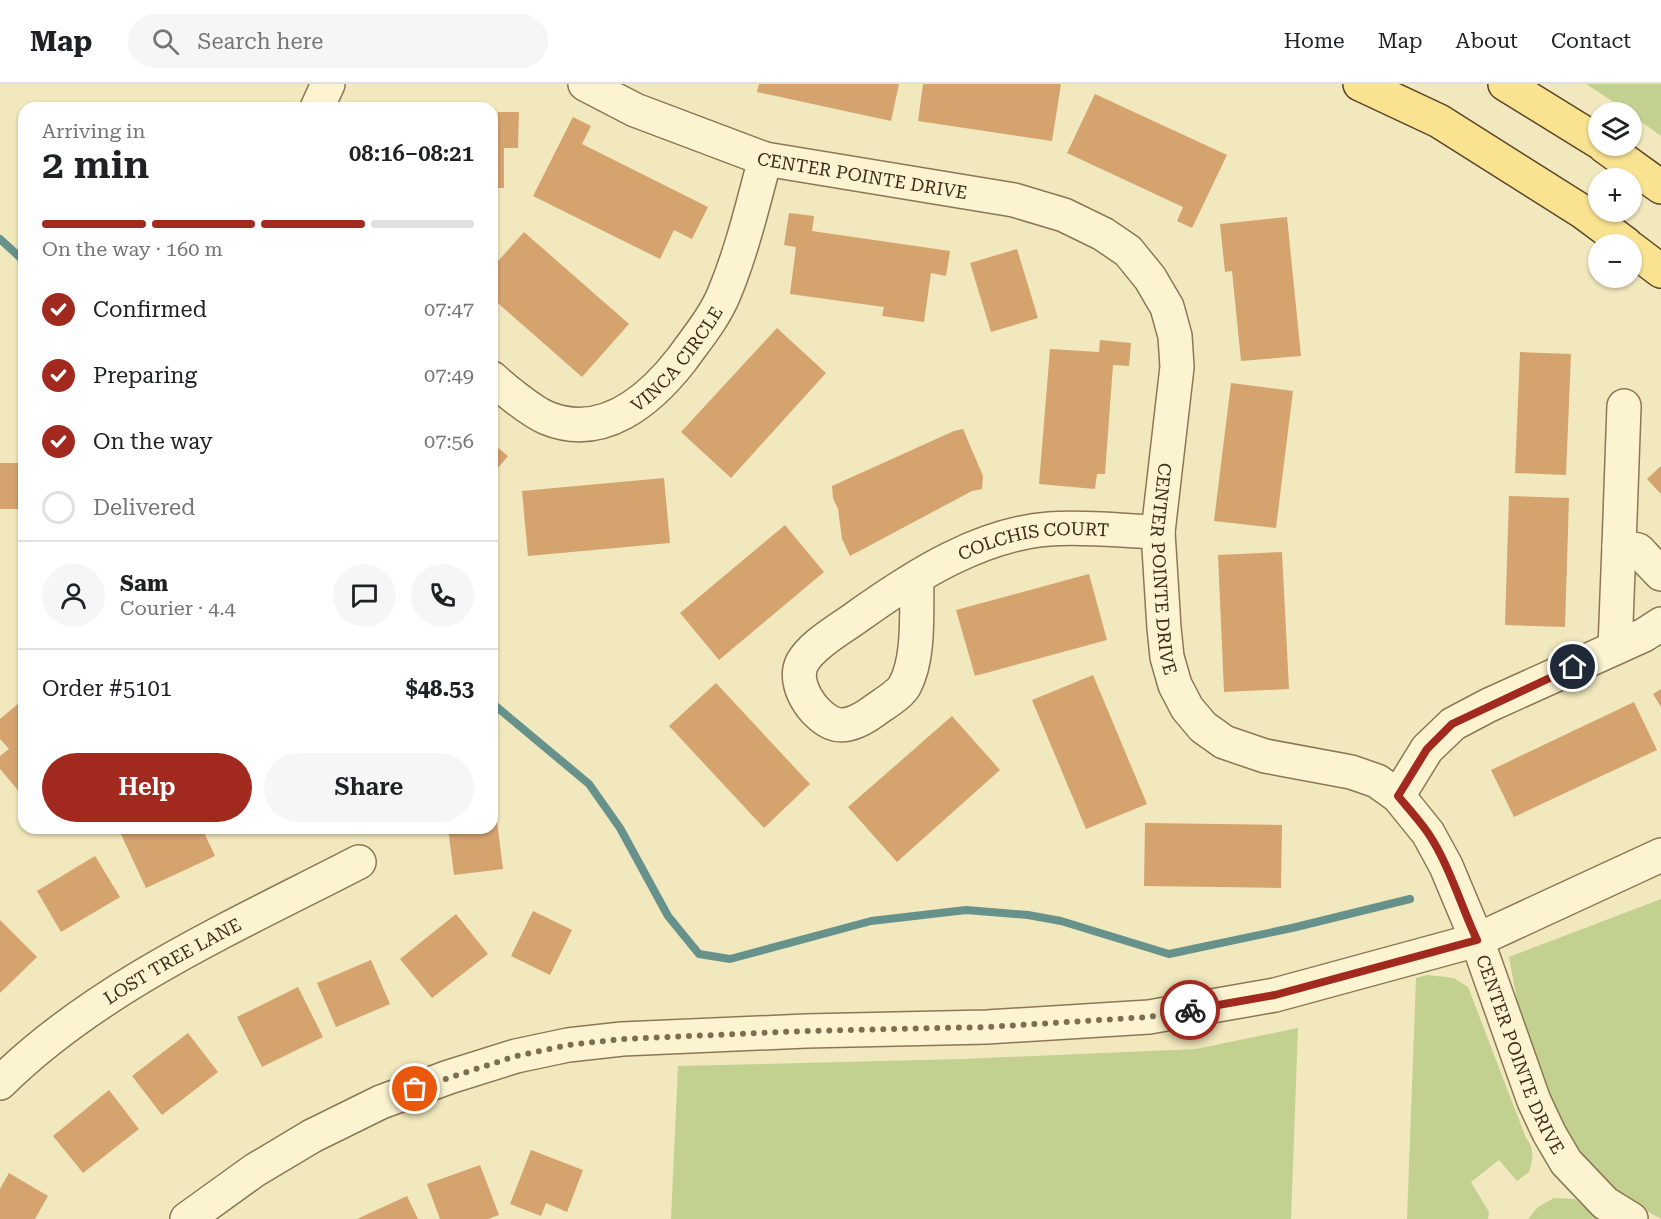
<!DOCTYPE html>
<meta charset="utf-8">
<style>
:root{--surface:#fff;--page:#f6f6f6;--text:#202124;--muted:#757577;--line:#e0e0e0;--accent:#a1291e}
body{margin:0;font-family:"Roboto Serif",serif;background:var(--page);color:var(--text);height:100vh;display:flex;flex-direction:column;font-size:22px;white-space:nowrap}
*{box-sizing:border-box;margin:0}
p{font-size:20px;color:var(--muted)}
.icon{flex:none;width:33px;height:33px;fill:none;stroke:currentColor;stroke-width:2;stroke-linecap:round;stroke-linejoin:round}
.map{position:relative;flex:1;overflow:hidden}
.sheet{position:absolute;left:18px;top:18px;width:480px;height:732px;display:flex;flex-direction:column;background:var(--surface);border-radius:18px;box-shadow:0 2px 4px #0004}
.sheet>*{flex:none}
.buttons{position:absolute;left:1588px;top:18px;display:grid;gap:12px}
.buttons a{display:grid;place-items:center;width:54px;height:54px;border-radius:50%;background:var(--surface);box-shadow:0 2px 4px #0004;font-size:30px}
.pin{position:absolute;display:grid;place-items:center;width:51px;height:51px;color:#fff;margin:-26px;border:3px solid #fff;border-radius:50%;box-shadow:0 2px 6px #0007}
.courier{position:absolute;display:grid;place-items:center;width:60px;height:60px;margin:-30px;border:4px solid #a1291e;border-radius:50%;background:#fff;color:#222;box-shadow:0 2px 8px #0007}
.headline em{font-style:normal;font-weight:600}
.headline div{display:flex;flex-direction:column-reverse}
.headline{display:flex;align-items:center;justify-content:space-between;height:102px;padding:0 24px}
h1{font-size:39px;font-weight:600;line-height:45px}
.bar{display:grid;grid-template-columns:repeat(4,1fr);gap:9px 6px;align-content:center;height:72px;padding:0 24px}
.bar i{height:8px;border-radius:4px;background:var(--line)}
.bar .active{background:var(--accent)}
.bar p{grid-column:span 4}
.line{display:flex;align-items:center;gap:15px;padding:0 24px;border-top:2px solid var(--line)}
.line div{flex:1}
.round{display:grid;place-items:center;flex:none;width:63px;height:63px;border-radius:32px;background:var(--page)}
ol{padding:0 24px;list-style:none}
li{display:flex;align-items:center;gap:18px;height:66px}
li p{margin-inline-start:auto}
li .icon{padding:6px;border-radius:50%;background:var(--accent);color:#fff;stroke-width:4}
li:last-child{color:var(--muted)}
li i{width:33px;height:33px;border:3px solid var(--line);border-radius:50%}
.button{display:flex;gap:12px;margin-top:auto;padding:12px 24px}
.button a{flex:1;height:69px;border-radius:36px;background:var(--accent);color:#fff;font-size:24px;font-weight:600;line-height:69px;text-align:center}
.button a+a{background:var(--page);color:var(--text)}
header{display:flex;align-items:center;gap:36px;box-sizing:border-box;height:84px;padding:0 30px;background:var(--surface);border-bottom:2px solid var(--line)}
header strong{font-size:28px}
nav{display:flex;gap:33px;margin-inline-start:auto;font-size:21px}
.search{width:420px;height:54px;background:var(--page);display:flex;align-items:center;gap:15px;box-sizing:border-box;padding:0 21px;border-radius:33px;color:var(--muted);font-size:22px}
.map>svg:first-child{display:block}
</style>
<header>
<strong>Map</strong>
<div class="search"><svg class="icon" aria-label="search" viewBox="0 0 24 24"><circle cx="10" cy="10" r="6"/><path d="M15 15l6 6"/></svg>Search here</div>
<nav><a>Home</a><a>Map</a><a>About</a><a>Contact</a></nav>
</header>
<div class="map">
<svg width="1661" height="1135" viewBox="0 0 1661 1135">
<rect width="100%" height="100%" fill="#f2e8bd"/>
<!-- green -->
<path fill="#c3d190" d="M1586,0H1661V52L1632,31V28H1629Z
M1661,815V1135L1613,1107L1584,1079L1545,1006L1520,932L1509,873Z
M1427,891L1454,894L1468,903L1526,1054C1535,1065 1533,1075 1529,1088L1517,1097L1499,1076L1471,1098L1489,1128L1488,1135H1407L1416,894Z
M1298,944L1291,1135H671L678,982L962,975L1196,965Z
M1554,1114L1575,1115L1601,1135H1528L1538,1123Z"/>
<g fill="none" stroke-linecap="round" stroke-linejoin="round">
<!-- stream -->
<path stroke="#67928b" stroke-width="8" d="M0,155L24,177
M492,619L589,700L620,744L668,832L699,870L730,875L871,837L966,826L1028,831L1061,837L1169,870L1292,844L1410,815"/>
</g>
<!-- building -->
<path fill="#d5a36e" d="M759,0H899L891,37L757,8Z
M923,0H1061L1052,57L918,37Z
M1095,10L1227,71L1192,144L1177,137L1183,123L1067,69Z
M498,28H519L518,64H504V104H492V43H498Z
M573,33L591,42L582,60L708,123L692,155L674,146L660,175L533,112Z
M789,129L814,132L812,147L950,167L946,192L931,189L924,238L882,232L884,223L790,210L796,163L784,161Z
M1287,133L1301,272L1241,277L1232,187L1225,188L1220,140Z
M524,148L629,240L582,293L492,214V184Z
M1017,165L1038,234L991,248L970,179Z
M777,244L826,289L731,394L681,348Z
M1100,256L1131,259L1129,282L1113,281L1105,390H1097L1095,405L1039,400L1050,265L1099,268Z
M1520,268L1571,270L1566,391L1515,389Z
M1231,299L1293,307L1276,444L1214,437Z
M963,345L983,392L982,405L972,407L850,472L842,455L838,425L833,414L832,402L954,347Z
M492,359L508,372L492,391Z
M0,379H24V425H0Z
M1661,382V410L1647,395Z
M664,394L670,459L528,472L522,407Z
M1509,412L1569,414L1565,543L1505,541Z
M785,441L824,488L719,576L680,529Z
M1282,468L1289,605L1224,608L1218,471Z
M1089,490L1107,556L975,592L956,526Z
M1093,591L1147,720L1086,745L1032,616Z
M716,599L810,700L764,744L669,642Z
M1661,605V623L1653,610Z
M1634,618L1657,666L1514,733L1491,686Z
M19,619L24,625V710L22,711L0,685V672L9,665L0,655V635Z
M952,632L1000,686L897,778L848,723Z
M495,722L503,785L454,791L448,744H492V723Z
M1145,739L1282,741L1281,804L1144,802Z
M118,744H202L215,772L146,804Z
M95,772L120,813L61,848L37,807Z
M533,827L572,846L550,891L511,872Z
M456,830L488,870L432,914L400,875Z
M0,836L37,873L0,909Z
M371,876L390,920L336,943L317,899Z
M298,903L323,953L262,983L237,933Z
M188,949L218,988L162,1031L132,992Z
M109,1006L139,1045L83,1089L53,1052Z
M531,1066L583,1086L567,1128L546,1119L541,1132L510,1120Z
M480,1081L499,1131L488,1135H440L427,1100Z
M9,1089L48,1112L35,1135H0V1105Z
M407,1112L418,1135H357Z"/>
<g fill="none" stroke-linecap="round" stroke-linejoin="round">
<defs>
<g id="minor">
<path id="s1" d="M585,0L635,26L765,75L1014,116L1064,131L1103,150L1128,167L1150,194L1167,223L1175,252L1177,283L1158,448L1164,544L1167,573L1175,601L1187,624L1203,643L1224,658L1265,672L1351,688L1377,697L1398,712L1428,749L1446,782L1477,856L1534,1017L1549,1049L1566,1078L1605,1119L1631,1135"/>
<path d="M317,24L328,0"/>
<path id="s2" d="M492,294C504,305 532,328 547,334C603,357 650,316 682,275C697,254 714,234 724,210C742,167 753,120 765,75"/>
<path d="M1624,322L1619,462L1638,466L1661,490"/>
<path id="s3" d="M917,494C916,526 920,573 905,601C900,611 883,620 874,627C863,635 846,645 832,639C813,631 792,600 802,579C812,560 844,543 861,530C916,491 981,450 1049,445C1085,442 1122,447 1158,448"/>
<path d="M1615,564L1619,462"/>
<path d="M1398,712L1427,665L1453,640L1489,621L1644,551L1661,540"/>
<path id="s4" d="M0,999C98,902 237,841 359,778"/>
<path d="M187,1135L255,1086L312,1052L381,1018L449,993L516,972L568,961L622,955L806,947L987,943L1149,933L1275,911L1477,856L1661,771"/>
</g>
<path id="major" d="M1360,0L1439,37L1583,128L1626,160
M1505,0L1599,58
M1604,62L1661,103
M1632,165L1661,187"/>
</defs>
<!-- minor casing -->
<use href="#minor" stroke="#8c7754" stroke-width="36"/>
<!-- major casing -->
<use href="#major" stroke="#594429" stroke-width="36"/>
<!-- minor -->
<use href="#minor" stroke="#fcf4d1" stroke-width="33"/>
<!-- major -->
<use href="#major" stroke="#fae390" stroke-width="33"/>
</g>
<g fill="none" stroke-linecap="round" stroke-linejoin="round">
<!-- done -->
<path stroke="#7a6e53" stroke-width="6" stroke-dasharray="0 10.8" d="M415,1005L516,972L568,961L622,955L806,947L987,943L1149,933L1190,926"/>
<!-- route -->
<path stroke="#a1291e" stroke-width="8" d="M1190,926L1275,911L1477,856C1461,822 1449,780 1428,749C1419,736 1408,724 1398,712L1427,665L1452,640L1573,583"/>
</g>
<g text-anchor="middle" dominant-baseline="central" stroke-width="4.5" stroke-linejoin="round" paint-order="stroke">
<!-- street labels -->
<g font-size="18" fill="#3a2d1a" stroke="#f9f1cd">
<text stroke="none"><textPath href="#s1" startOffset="294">CENTER POINTE DRIVE</textPath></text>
<text stroke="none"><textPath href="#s2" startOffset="224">VINCA CIRCLE</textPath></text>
<text stroke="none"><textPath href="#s3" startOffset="537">COLCHIS COURT</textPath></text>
<text stroke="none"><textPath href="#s1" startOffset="906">CENTER POINTE DRIVE</textPath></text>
<text stroke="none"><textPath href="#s4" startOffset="212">LOST TREE LANE</textPath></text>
<text stroke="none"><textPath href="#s1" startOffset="1572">CENTER POINTE DRIVE</textPath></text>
</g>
</g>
</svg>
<div class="buttons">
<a><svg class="icon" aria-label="layers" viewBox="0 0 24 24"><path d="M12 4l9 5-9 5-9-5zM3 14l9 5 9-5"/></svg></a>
<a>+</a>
<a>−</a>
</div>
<div class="pin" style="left:415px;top:1005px;background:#ea580c"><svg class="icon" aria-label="bag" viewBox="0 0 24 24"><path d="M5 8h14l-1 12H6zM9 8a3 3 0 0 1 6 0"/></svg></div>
<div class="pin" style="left:1573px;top:583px;background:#1f2937"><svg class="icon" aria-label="home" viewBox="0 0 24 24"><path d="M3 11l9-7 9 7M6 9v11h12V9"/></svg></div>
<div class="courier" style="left:1190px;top:926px"><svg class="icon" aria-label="bike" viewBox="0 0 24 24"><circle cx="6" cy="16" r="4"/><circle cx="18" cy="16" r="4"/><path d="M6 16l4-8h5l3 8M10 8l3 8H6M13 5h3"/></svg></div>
<section class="sheet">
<div class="headline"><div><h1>2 min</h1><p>Arriving in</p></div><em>08:16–08:21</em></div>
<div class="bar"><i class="active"></i><i class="active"></i><i class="active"></i><i></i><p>On the way · 160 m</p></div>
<ol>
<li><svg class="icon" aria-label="check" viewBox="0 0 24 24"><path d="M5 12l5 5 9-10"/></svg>Confirmed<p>07:47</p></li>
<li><svg class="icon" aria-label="check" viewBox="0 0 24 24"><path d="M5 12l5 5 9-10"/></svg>Preparing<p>07:49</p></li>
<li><svg class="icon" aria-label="check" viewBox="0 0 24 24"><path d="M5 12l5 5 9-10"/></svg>On the way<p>07:56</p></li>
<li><i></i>Delivered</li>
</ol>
<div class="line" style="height:108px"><a class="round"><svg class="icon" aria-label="person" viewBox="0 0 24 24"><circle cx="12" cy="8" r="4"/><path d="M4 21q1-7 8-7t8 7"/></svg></a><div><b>Sam</b><p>Courier · 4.4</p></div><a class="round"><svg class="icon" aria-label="chat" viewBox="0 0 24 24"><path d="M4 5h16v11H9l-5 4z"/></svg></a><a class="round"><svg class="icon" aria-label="phone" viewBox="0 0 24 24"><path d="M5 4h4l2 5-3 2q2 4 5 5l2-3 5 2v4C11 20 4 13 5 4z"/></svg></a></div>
<div class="line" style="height:78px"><div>Order #5101</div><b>$48.53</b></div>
<div class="button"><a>Help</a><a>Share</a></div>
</section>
</div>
